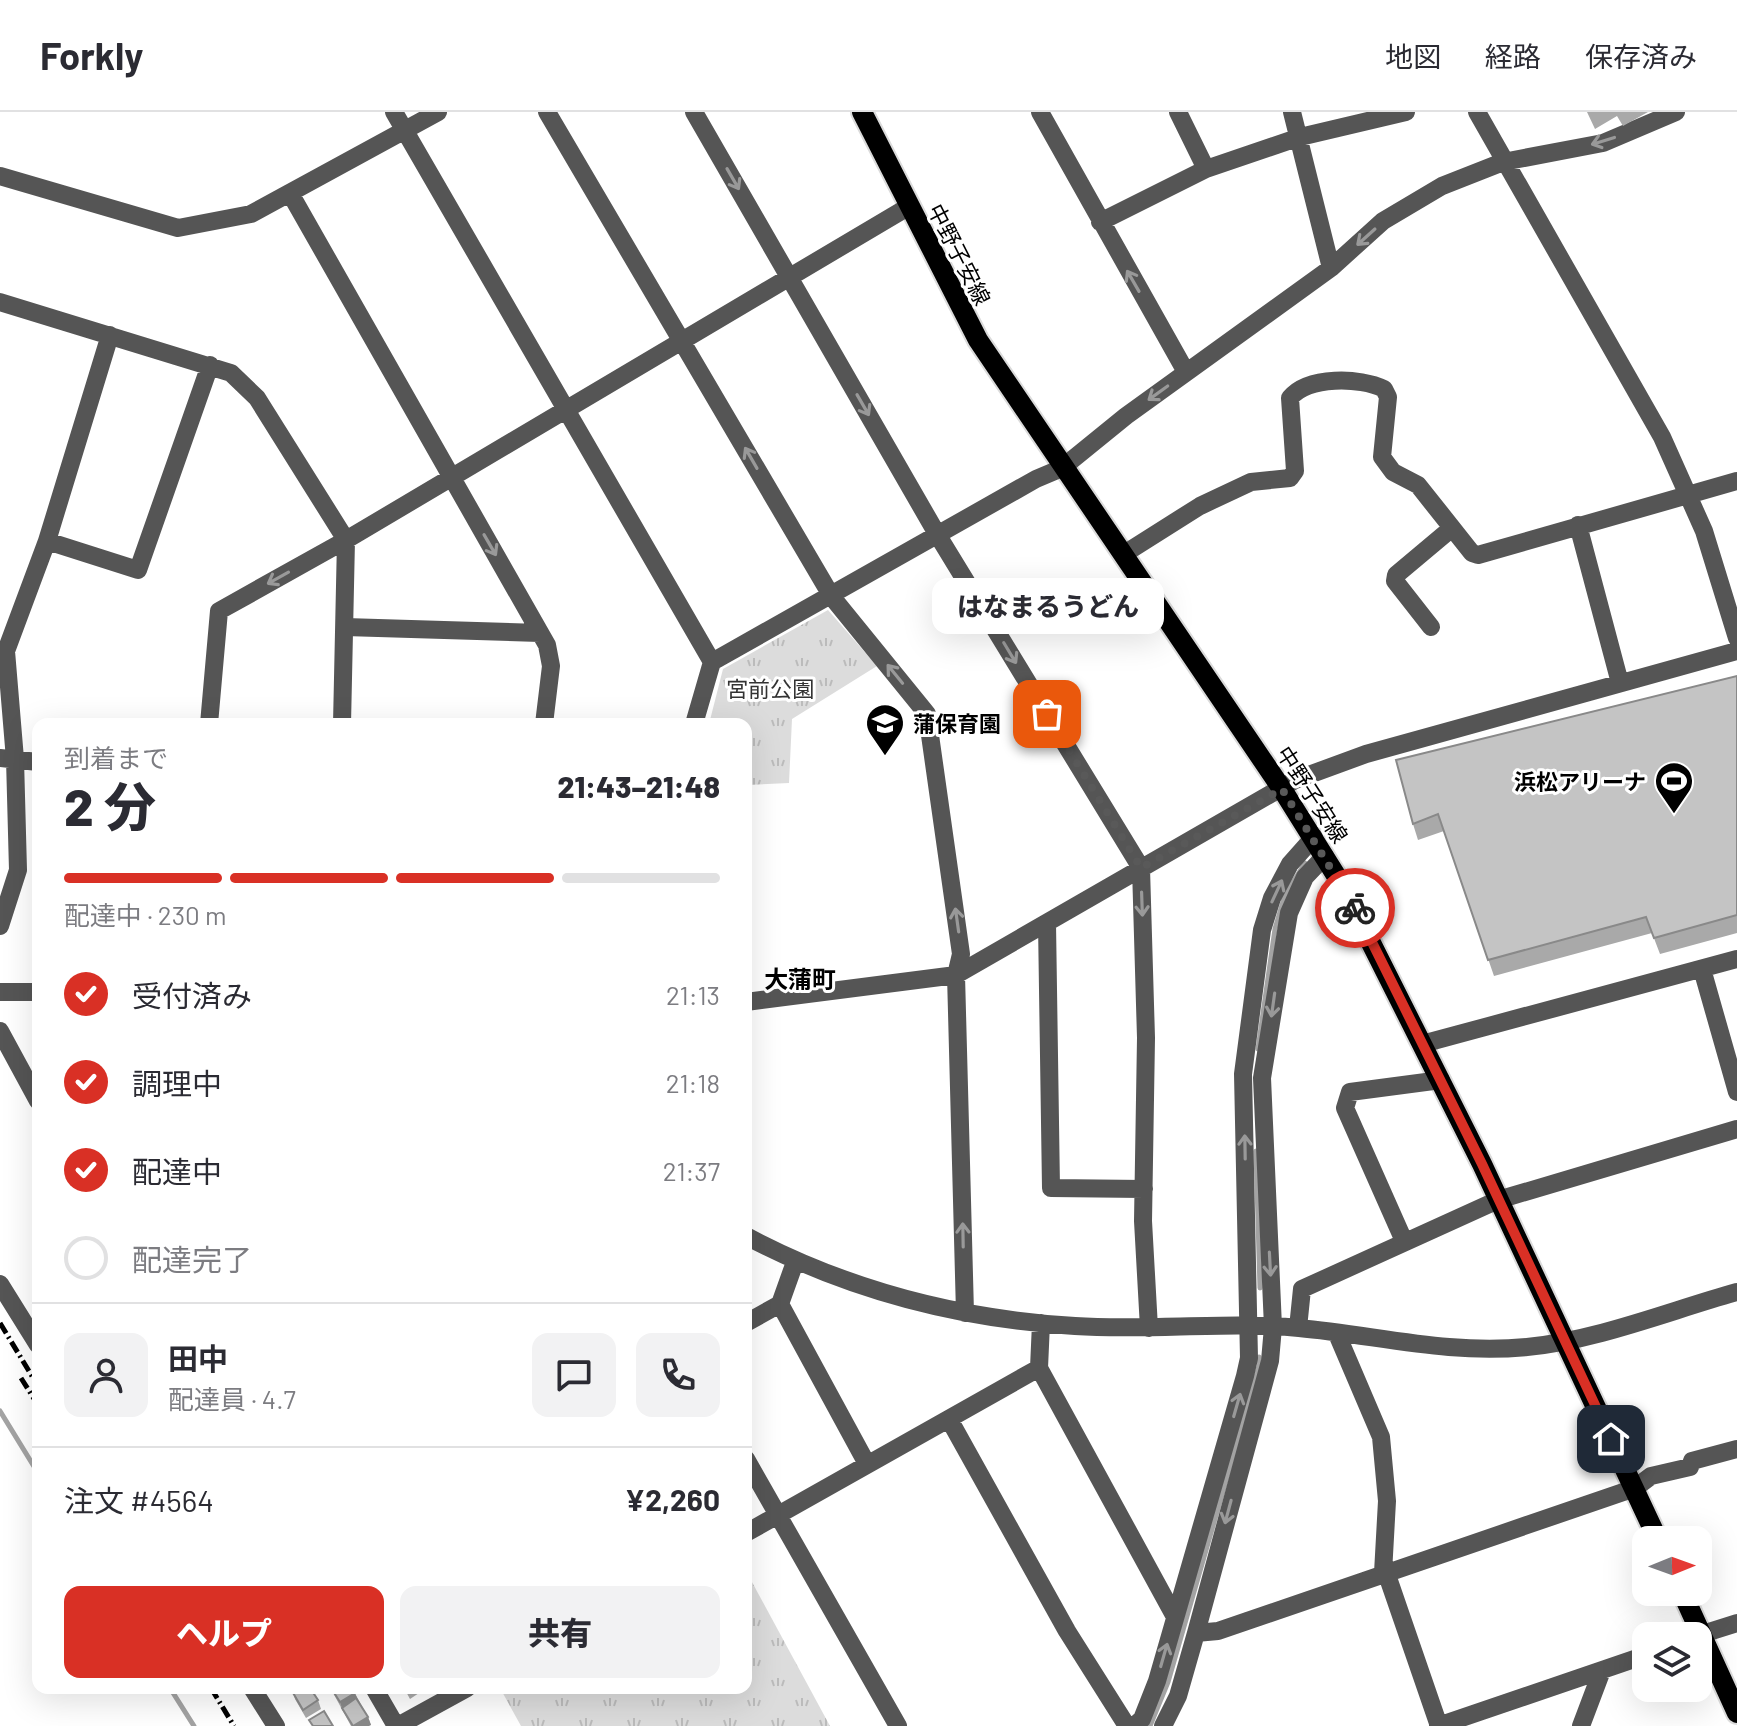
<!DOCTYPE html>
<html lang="ja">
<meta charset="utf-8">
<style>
:root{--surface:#fff;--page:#f2f2f3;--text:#2b2b33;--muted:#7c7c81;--line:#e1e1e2;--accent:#d93025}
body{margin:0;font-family:Barlow,"Noto Sans JP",sans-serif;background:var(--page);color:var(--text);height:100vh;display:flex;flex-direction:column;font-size:30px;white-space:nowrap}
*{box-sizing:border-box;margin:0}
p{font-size:26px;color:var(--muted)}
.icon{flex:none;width:44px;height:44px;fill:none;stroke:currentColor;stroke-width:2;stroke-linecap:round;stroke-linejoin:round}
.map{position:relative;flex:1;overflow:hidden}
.sheet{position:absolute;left:32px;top:606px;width:720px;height:976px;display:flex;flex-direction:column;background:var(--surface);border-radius:16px;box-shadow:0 8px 32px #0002}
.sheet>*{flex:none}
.needle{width:52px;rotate:89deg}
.buttons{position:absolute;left:1632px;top:1414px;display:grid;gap:16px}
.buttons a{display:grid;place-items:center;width:80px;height:80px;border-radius:16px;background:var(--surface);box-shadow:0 8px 32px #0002;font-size:40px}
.pin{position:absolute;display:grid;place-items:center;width:68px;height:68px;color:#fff;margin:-34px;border-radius:16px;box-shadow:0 4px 12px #0006}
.courier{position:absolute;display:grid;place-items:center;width:80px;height:80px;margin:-40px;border:6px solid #d93025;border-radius:50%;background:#fff;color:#222;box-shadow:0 2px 10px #0007}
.bubble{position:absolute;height:56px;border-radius:16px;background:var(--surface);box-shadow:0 8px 32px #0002;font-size:26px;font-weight:800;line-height:56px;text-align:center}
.summary em{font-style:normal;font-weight:800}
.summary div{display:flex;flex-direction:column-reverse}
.summary{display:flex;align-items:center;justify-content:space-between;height:136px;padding:0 32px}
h1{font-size:52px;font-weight:800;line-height:60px}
.bar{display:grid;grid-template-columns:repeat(4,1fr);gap:12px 8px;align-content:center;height:96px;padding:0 32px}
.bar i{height:10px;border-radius:6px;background:var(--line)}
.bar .selected{background:var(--accent)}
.bar p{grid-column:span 4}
.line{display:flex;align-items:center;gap:20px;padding:0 32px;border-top:2px solid var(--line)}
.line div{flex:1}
.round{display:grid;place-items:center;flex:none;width:84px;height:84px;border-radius:16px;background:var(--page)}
ol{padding:0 32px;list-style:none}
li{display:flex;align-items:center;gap:24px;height:88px}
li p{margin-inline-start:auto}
li .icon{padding:8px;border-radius:50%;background:var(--accent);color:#fff;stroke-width:4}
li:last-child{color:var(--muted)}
li i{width:44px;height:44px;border:4px solid var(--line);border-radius:50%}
.cta{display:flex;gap:16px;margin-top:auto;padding:16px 32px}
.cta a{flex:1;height:92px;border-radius:16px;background:var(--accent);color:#fff;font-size:32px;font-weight:800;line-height:92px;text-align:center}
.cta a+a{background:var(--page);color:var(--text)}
header{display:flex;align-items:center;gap:48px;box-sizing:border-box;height:112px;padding:0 40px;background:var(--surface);border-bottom:2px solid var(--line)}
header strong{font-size:38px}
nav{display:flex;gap:44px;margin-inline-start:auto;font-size:28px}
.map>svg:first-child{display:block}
</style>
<header>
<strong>Forkly</strong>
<nav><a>地図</a><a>経路</a><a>保存済み</a></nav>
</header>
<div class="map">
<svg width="1737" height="1614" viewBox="0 0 1737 1614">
<defs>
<pattern id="park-tufts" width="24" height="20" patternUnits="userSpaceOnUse" patternTransform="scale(2)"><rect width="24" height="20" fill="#dcdcdc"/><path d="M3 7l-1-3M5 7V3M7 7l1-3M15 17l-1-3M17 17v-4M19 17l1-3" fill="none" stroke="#bbb"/></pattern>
</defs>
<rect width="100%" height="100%" fill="#fff"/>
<!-- park -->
<path fill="url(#park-tufts)" d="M828,498L877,554L792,607L789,671L746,673V612H709L723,557Z
M746,1459L830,1614H521L500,1576H746Z"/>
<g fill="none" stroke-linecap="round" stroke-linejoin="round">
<!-- stream -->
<path stroke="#a3a3a3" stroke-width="5" d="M1258,937L1275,817L1285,783L1305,751
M1256,1039L1260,1176
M0,1299L38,1361
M170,1576L194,1614
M1150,1614L1168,1570L1259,1254V1245"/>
<defs>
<path id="major" d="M862,0L978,228L1282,677L1342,773L1482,1052L1658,1428
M1682,1480L1737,1601"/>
</defs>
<!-- major casing -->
<use href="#major" stroke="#dbdbdb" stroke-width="24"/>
<!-- minor -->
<path stroke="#555" stroke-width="18" d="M394,0L712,550
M547,0L832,485L927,602L961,842L956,863L965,1201
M694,0L937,422L1141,756L1146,926L1143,1109L1149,1216
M1040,0L1186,260
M1178,0L1206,57
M1292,0L1331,156
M1477,0L1662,325L1704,419L1737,526
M0,64L178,116L251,102L438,0
M290,81L547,533L551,554L544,612
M1100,110L1206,57L1300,25L1406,0
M0,190L231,261L257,286L346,428L342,612
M1578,413L1620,571
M47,429L138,458L210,253
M1124,442L1200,394L1251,370L1290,366L1295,359L1290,286C1308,264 1360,265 1384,277L1388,285L1382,345L1393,360L1418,373L1472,441L1478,443L1737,369
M345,515L540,521
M1431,515L1395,469L1396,463L1452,416
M209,612L219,499L346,428L908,95
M694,612L712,550L1036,367L1062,356L1126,304L1331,156L1383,109L1442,74L1503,50L1603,31L1676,0
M0,646L38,650
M1047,811L1051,1076L1144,1077
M0,814L18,758L15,647L6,539L47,429L110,223
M1702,857L1737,980
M0,880H38
M746,890L956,863L1295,668L1366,642L1737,539
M0,919L38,989
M1422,932L1737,847
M746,1124C848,1178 960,1207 1075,1214C1150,1219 1225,1209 1299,1216C1376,1223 1449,1243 1527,1235C1598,1228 1669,1199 1737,1180
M1404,1129L1345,996L1350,980L1441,968
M0,1172L38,1233
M780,1192L867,1352
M746,1211L780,1192L795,1150
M1298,1216L1302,1177L1498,1088L1737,1017
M1337,1222L1381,1325L1387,1389L1383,1461
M1039,1256L1175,1505
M949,1307L1067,1519L1127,1614
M746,1347L898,1614
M746,1421L1039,1256L1041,1211
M1386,1460L1439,1614
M1196,1521L1218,1519L1635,1376L1651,1364L1690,1355L1692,1349L1737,1337
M1696,1524L1737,1511
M252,1576L276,1614
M374,1576L396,1614
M398,1614L467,1576
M1134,1614L1142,1607L1157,1569L1245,1264L1249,1246L1243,962L1262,818L1272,786L1290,752L1314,725
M1163,1614L1178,1584L1196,1521L1270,1249L1273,1215L1262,966L1289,801L1305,765L1325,744
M1438,1614L1646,1543
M1581,1614L1601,1561"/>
<!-- major -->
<use href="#major" stroke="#000" stroke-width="20"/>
<!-- rail -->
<path stroke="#000" stroke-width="5" stroke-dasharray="12 4 2 4" stroke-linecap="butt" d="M0,1211L38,1274
M21,1266L38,1293
M211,1576L234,1614"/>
</g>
<!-- wall -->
<path fill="#a9a9a9" d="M1587,0H1648L1623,14L1617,4L1595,17Z
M1737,564V821L1660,842L1652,821L1494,864L1444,719L1418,728L1413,712Z
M288,1576H310L318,1588L321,1597L306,1606L295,1587L293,1580L292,1581Z
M326,1576H352L368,1605L371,1613L351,1614L331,1577L328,1579Z
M404,1576H424L425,1577L410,1587Z"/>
<!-- shaded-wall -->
<path fill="#898989" d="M355,1581L358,1589L343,1599L340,1590Z
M368,1605L371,1613L369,1614H353Z"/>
<!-- building -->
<path fill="#c4c4c4" stroke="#898989" stroke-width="2" d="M1737,564V803L1654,826L1646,805L1488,848L1438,702L1413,712L1396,648Z
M297,1576H310L318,1588L303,1598L292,1579Z
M331,1576H352L355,1581L340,1590Z
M356,1586L368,1605L353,1614L342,1596Z
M324,1599L333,1614H313L309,1608Z"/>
<!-- one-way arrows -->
<defs><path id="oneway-shaft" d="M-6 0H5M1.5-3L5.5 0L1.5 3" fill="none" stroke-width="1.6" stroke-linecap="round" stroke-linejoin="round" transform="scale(2)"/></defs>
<g stroke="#999">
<use href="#oneway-shaft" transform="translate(1603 29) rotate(163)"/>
<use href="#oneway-shaft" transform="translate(733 67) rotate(60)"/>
<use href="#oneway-shaft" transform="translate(1366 125) rotate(138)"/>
<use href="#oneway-shaft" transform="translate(1133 169) rotate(-120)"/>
<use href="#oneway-shaft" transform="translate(1158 281) rotate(144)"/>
<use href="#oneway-shaft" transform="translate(863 293) rotate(60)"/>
<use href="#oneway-shaft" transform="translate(751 346) rotate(-120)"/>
<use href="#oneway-shaft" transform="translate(490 433) rotate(60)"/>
<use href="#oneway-shaft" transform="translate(278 466) rotate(151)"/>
<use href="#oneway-shaft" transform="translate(1010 541) rotate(59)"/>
<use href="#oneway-shaft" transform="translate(895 562) rotate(-129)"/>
<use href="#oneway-shaft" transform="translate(1277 779) rotate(-65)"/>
<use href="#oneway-shaft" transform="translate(1142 792) rotate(88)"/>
<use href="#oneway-shaft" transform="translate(957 808) rotate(-98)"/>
<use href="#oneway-shaft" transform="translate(1273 893) rotate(98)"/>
<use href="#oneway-shaft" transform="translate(1245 1035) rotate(-91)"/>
<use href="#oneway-shaft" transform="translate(963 1123) rotate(-91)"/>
<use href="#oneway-shaft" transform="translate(1270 1152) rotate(87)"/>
<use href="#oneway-shaft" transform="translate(1237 1293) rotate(-74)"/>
<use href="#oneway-shaft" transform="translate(1228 1400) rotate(105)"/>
<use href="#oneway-shaft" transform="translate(1164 1543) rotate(-74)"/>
</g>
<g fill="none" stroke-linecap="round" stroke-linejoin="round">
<!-- done -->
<path stroke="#595959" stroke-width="8" stroke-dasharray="0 14.4" d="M1047,602L1141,756L1282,677L1355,796"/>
<!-- route -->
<path stroke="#d93025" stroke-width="10" d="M1355,796L1482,1052L1611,1327"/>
</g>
<!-- icons -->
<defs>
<symbol id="school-pin" viewBox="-11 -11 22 30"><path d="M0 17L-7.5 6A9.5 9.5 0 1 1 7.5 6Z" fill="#000" stroke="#fff"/><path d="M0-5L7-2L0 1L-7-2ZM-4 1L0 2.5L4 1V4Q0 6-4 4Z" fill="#fff"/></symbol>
<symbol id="stadium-pin" viewBox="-11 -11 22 30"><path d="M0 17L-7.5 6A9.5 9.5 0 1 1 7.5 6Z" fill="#000" stroke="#fff"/><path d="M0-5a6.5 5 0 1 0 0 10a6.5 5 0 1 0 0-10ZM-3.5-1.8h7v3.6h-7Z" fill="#fff"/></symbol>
</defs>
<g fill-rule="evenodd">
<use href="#school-pin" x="863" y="589" width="44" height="60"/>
<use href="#stadium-pin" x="1652" y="647" width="44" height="60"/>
</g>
<g text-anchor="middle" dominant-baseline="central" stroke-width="6" stroke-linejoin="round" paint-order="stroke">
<!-- street labels -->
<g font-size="22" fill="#000" stroke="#fff">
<text transform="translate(960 142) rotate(63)">中野子安線</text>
<text transform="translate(1313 682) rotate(57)">中野子安線</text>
</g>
<!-- park labels -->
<g font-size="22" fill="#333" stroke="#fff">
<text x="770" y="576">宮前公園</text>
</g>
<!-- poi labels -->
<g font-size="22" font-weight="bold" fill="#000" stroke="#fff" text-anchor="start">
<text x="913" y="611">蒲保育園</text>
<text x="1646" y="669" text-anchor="end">浜松アリーナ</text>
</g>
<!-- neighbourhood labels -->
<g font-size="24" font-weight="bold" fill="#000" stroke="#fff">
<text x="800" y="866">大蒲町</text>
</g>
</g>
</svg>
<div class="buttons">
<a><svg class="needle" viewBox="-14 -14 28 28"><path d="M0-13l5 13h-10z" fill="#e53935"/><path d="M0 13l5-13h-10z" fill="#7c7c81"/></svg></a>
<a><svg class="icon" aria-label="layers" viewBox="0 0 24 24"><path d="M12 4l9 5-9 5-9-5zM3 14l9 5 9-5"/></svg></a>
</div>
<div class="pin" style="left:1047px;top:602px;background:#ea580c"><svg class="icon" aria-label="bag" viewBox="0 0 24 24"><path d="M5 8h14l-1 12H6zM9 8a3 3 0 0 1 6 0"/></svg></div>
<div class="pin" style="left:1611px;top:1327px;background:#1f2937"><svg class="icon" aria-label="home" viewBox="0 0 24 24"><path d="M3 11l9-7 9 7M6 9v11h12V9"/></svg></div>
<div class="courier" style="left:1355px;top:796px"><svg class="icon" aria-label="bike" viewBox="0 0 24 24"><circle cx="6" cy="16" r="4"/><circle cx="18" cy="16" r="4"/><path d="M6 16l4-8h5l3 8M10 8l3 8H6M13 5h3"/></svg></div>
<div class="bubble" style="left:932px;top:466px;width:232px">はなまるうどん</div>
<section class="sheet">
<div class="summary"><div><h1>2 分</h1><p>到着まで</p></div><em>21:43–21:48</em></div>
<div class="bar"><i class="selected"></i><i class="selected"></i><i class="selected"></i><i></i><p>配達中 · 230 m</p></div>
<ol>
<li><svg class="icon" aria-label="check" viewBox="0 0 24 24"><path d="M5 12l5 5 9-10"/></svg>受付済み<p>21:13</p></li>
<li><svg class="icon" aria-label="check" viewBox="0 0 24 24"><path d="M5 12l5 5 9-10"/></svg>調理中<p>21:18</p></li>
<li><svg class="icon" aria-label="check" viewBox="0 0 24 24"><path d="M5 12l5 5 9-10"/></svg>配達中<p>21:37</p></li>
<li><i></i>配達完了</li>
</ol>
<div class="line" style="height:144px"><a class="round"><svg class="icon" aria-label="person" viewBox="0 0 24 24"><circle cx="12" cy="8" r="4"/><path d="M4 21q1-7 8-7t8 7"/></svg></a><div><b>田中</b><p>配達員 · 4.7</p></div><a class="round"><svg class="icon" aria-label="chat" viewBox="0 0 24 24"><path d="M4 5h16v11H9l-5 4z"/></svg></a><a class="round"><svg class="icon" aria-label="phone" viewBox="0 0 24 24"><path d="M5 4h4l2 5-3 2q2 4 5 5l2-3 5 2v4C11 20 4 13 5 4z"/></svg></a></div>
<div class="line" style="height:104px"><div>注文 #4564</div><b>¥2,260</b></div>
<div class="cta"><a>ヘルプ</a><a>共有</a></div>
</section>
</div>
